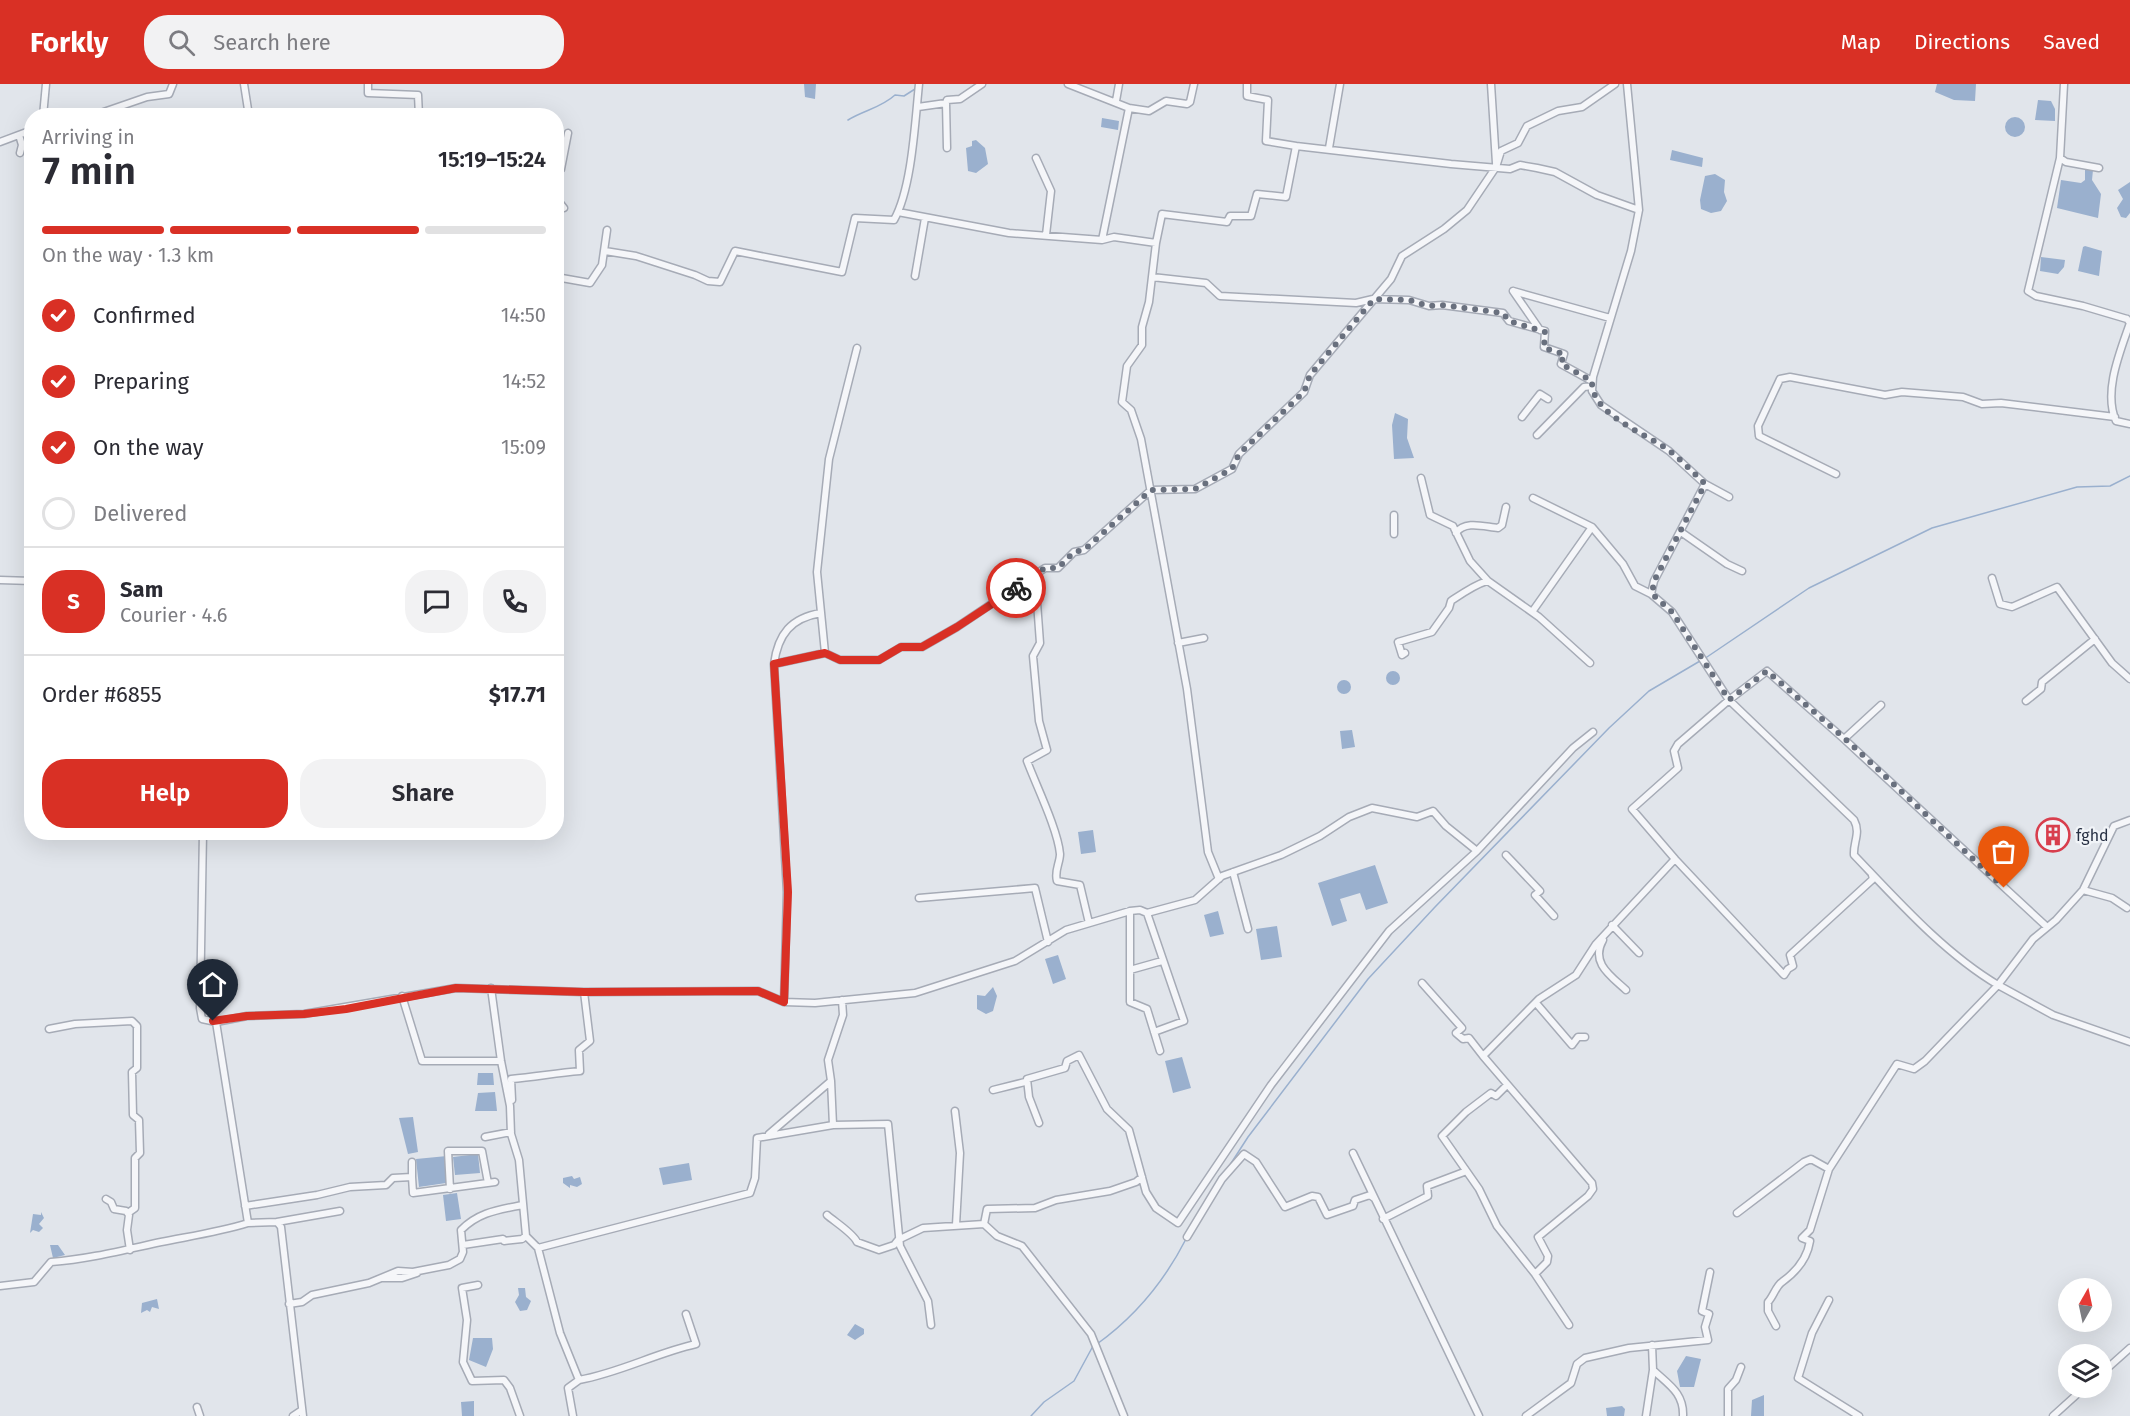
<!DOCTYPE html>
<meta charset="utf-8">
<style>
:root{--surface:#fff;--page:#f2f2f3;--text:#2b2b33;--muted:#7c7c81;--line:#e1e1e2;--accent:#d93025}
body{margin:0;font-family:"Fira Sans",sans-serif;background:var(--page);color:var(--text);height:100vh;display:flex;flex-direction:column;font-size:22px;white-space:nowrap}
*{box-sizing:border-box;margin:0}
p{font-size:20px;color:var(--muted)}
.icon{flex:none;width:33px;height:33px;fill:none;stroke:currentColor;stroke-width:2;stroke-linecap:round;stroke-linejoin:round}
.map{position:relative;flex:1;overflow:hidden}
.side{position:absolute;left:24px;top:24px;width:540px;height:732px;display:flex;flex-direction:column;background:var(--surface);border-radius:24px;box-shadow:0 6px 24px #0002}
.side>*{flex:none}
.needle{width:39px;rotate:9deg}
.tools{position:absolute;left:2058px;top:1194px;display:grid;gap:12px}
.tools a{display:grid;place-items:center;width:54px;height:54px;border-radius:50%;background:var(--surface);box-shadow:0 6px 24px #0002;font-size:30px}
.pin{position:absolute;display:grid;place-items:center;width:51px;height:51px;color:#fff;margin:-62px -26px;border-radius:50% 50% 50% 0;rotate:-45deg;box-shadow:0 0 6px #0007}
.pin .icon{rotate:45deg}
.courier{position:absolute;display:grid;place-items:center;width:60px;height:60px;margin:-30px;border:4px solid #d93025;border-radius:50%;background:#fff;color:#222;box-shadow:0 2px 8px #0007}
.head em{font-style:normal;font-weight:600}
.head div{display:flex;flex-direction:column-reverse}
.head{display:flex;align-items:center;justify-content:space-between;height:102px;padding:0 18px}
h1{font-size:39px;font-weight:600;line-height:45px}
.bar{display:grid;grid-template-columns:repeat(4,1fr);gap:9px 6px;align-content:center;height:72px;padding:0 18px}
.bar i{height:8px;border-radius:4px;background:var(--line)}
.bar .active{background:var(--accent)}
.bar p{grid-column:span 4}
.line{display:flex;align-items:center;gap:15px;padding:0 18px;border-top:2px solid var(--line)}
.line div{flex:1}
.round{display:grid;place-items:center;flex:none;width:63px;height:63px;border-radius:24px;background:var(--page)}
ol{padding:0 18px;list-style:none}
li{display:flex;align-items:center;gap:18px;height:66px}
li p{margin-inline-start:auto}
li .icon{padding:6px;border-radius:50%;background:var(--accent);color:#fff;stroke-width:4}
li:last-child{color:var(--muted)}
li i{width:33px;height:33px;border:3px solid var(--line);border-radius:50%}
.cta{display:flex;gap:12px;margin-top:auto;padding:12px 18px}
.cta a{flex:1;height:69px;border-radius:24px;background:var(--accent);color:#fff;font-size:24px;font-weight:600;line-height:69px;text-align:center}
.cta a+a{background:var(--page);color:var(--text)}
header{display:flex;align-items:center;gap:36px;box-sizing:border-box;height:84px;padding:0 30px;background:var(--accent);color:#fff}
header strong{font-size:28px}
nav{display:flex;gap:33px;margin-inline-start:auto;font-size:21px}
.search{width:420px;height:54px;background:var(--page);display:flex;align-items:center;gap:15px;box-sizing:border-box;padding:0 21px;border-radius:24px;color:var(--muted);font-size:22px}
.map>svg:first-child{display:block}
</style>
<header>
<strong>Forkly</strong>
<div class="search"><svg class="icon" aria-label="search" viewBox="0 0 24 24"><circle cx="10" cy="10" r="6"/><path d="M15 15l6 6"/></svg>Search here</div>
<nav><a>Map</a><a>Directions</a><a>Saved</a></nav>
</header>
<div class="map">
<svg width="2130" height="1332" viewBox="0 0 2130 1332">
<rect width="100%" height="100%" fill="#e1e5eb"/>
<!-- water -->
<path fill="#9ab0ce" d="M804,0H816L815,15L805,13Z
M1937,0H1976L1975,17L1954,16L1935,8Z
M2038,16L2051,17L2055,25V37L2035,36Z
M2005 43a10 10 0 1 1 20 0a10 10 0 1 1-20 0Z
M1102,34L1119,37L1118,46L1101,43Z
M976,56L985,64L988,80L976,89L968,87L966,64L972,62V57Z
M1672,66L1703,74L1702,83L1670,76Z
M2085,85L2093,86L2092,96L2101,110L2098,134L2057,124L2061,96L2081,99L2085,96Z
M1715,90L1725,96L1724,108L1727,117L1721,127L1711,129L1701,125L1700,116L1705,92Z
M2130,98V129L2126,134L2121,133L2117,124L2123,115L2118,106Z
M2085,162L2102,167L2099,192L2078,187L2083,163Z
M2041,173L2065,176L2064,183L2058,190L2040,187Z
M1395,329L1408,335L1407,354L1414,374L1394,375L1392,341Z
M1386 594a7 7 0 1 1 14 0a7 7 0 1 1-14 0Z
M1337 603a7 7 0 1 1 14 0a7 7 0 1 1-14 0Z
M1352,646L1355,663L1342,665L1340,647Z
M1093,746L1096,768L1081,770L1078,748Z
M1375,781L1388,819L1366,826L1360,809L1340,815L1347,837L1332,842L1318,799Z
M1218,827L1224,850L1210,853L1204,831Z
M1277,842L1282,873L1261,876L1256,845Z
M1058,871L1066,895L1053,900L1045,875Z
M993,903L997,912L993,927L986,930L977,925V911L985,912Z
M1182,973L1191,1004L1173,1009L1165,977Z
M478,989H493L494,1001H477Z
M495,1008L497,1027H475L478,1009Z
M413,1033L418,1068L408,1070L399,1034Z
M478,1070L480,1089L455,1091L453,1073Z
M447,1072L446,1099L419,1103L416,1075Z
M689,1079L692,1096L663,1101L659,1084Z
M572,1092L574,1095L580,1093L582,1100L577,1103L570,1101V1104L563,1099V1094Z
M457,1109L461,1135L446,1137L443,1111Z
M41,1128L44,1134L39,1140L43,1144L39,1148L33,1146L30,1149L33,1130L41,1131Z
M50,1161H58L65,1171L53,1174Z
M518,1204H525L526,1213L531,1217L527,1226L520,1227L515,1218L519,1211Z
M157,1215L159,1225L152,1223L150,1228L147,1226L141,1229L142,1219Z
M855,1240L864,1245V1250L855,1256L847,1251Z
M473,1254H492L493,1265L486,1283L469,1276Z
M1686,1272L1701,1275L1694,1303H1680L1677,1287Z
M1764,1311V1332H1751L1752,1316Z
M474,1317V1332H462L461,1318Z
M1622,1322L1625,1325L1624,1332H1607L1606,1324Z"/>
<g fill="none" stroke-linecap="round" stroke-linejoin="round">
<!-- stream -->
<path stroke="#9ab0ce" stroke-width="1.5" d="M848,36C864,26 881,24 895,11L904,12L915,5
M1704,575L1809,504L1932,444L2077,403L2110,402L2130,392
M1228,1084L1248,1053L1368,895L1435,823L1609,644L1649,607L1700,577
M1097,1260C1136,1232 1164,1198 1186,1155
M1031,1332L1044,1318L1074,1297L1093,1262"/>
<defs>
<path id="minor" d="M244,0L249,32
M368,0V9L418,11L419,32
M1068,0L1129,24
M1247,0V12L1268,16L1266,57L1296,62
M1491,0L1496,79
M1627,0L1639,126
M2064,0L2060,74L2066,78L2099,84
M1116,17L1119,0
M946,19L947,16L960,15L982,0
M918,23L946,19L947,64
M43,32L46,0
M92,32L147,13L169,10L173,0
M19,51L22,61L20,69
M0,58L32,46
M1329,64L1340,0
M1036,74L1051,107L1046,151
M2060,74L2028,207L2036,212L2083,222L2127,235
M556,84L561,85L568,49
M556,114L564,124
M898,128L1009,149L1102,156L1114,153L1156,159L1149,218L1142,243V261L1127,282L1122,318L1131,326L1141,355L1187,605L1208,768L1219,795
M1102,156L1129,24L1149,27L1166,17L1187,20L1190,18L1194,0
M1156,159L1162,130L1227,138L1230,132H1251L1257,110L1286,113L1296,62L1451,80L1510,85L1520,81L1537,84L1555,88L1597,111L1639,126L1631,167L1593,293L1592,307L1601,321L1669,367L1705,400L1654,497L1651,510
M605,167L636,172L695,191L708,197L720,198L735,167L842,188L855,134L894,136C912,104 915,38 919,0
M915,192L925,134
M556,193L590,199L602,181L607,146
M1152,193L1206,199L1220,212L1356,219L1373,215L1409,216L1429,222L1442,221L1503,229L1509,237L1545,247L1544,263L1564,270L1561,280L1592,297
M1513,207L1610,234
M1513,207L1540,246
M2127,235L2130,239C2120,268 2103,308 2116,337L2130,340
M1522,333L1540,310L1548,315
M1537,351L1584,303L1592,302
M1836,390L1759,352L1758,342L1780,295L1790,293L1885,311L1902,308L1963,313L1982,320L2001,319L2115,333
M1421,394L1430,431L1453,442L1470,477L1488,497L1539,533L1590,579
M1705,400L1729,413
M1533,414L1592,443L1623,480L1635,502L1651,510L1672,528L1729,616L1767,587L1844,655L1881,621
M1681,448L1727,480L1742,487
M1456,449C1465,436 1485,443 1498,444L1502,441L1506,423
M1394,450V431
M1035,491L1040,559L1033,572L1039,637L1047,666L1027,677C1036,701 1058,746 1060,770C1060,779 1054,787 1057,797L1080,801L1089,839
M1992,494L2000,520L2012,523L2057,503L2112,579L2130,595
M0,496L32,497
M1532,528L1592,443
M1178,559L1204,554
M825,569L840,576H879L901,563H922L957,543L1045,484H1058L1074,468L1084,466L1151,406L1195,405L1232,385L1239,370L1304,308L1310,291L1391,195L1402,172L1444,145L1467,126L1496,83L1501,67L1518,59L1527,42L1558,27L1582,23L1615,0
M1405,569L1402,571L1398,558L1432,548L1449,524L1451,517C1463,509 1474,501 1487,497
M774,580L825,569L817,488L829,375L857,264
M2026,617L2041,605L2042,598L2095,555
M1844,655L2046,842
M203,748L200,924L202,935L216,938L247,932L304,930L456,904L584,908L758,907L784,918L815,919L915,909L1015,877L1066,846L1130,827V918L1147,925L1160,967
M1477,767L1573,664L1593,648
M1506,771L1540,807L1535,811L1554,832
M1675,775L1784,891L1788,885L1793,882L1790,871L1873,795L1872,791
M1233,788L1248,845
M2083,806L2112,814L2127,824
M919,814L1035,804L1048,858
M1147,829L1184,937L1154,948
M1612,841L1639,869
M1603,856C1590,879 1611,892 1626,906
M1130,886L1162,877
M1422,899L1462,944L1456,949L1463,955L1469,954L1483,972
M491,904L501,977L510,1022L511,1050L519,1076L526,1152L538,1164L560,1249L579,1296L568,1304L573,1332
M402,912L422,977H501
M784,918L787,808L774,580C778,550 791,534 821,529
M1536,919L1572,961L1578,953H1585
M49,945L75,940L132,937L137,942V984L132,988L133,1031L139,1036L140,1069L135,1074V1124L128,1129
M1507,1001L1496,1012L1491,1009L1466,1028L1442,1052L1479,1105L1497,1142L1535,1190
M993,1006L1025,998
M512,1016L511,995C535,993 556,989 580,987L579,966L590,957L584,908
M955,1027L960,1069L956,1141
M1039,1039L1029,1013L1027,995L1065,984L1067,977L1079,971L1107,1025L1129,1046L1146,1108L1156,1124L1178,1139L1271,1001L1389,847L1477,767L1446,742L1433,727L1417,733L1372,724L1349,733L1320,752L1281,771L1222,792L1195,816L1147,829L1140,826L1130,827
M833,1041L888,1040L900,1162L928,1217L931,1241
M769,1050L831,997L828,976L843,931L842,916
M485,1053L511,1048
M1353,1069L1479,1332
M412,1093L413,1109L495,1098
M450,1105L448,1067H482L488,1099
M106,1115L111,1118L114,1125L126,1127L129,1131L127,1146L130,1166
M245,1122L317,1111L350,1103L386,1101L393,1094L412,1093V1078
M1737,1129L1804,1078L1811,1075L1829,1085L1897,980L1914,985L1925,977L1998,901L2053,931L2130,958
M827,1131C835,1138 853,1149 857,1158L879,1166L894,1161L898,1156L923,1144L984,1140L987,1125L1035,1124L1056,1116L1110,1107L1136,1098L1142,1093
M1383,1135L1428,1112L1427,1102L1464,1088
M277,1138L340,1127
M248,1139L277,1138L281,1143L303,1332
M984,1140L997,1152L1022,1162L1091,1250L1124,1332
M1187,1153L1222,1095L1244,1070L1256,1078L1285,1123L1312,1112L1318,1113L1327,1131L1353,1122L1355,1116L1370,1111L1374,1114
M463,1161L503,1155L504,1157L522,1155L526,1152
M538,1164L750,1109L755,1094L757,1054L833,1041L831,997
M383,1194H402L417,1189
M478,1201L462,1204L467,1236L463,1278L472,1297L504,1296L510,1304L520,1332
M0,1202L34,1198L51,1178C89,1175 124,1166 161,1158C191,1152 219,1148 248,1139L216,938
M1829,1216L1812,1249L1798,1294L1859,1332
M289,1220L302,1218L312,1211L369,1199L398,1187L413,1188L449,1181L460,1175L463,1168L461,1146C479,1128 498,1126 522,1121
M1569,1241L1535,1190L1547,1178L1548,1172L1538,1153L1588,1112L1593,1105L1592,1099L1483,972L1539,915L1576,891L1596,860L1675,775L1632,725L1678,684L1674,667L1678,660L1729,616L1854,736C1861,749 1853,758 1854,771C1898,817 1944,869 1998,901L2033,855L2056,836L2083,806L2114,742L2130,736
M1776,1242L1768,1227V1218C1773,1213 1776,1202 1782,1198C1796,1188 1807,1176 1810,1157L1802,1154L1810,1146L1829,1085
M1652,1261L1653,1286C1669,1301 1684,1309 1683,1332
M2102,1289L2130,1264
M579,1296C619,1289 656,1269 696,1260L686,1230
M197,1323L200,1332
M293,1332L302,1326
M1526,1332L1571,1299L1577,1280L1585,1274L1629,1264L1708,1256L1705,1243L1709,1230L1702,1227L1710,1188
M1646,1332L1653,1286
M1728,1332V1305L1736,1296L1741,1283
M2053,1332L2084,1304"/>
</defs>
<!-- minor casing -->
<use href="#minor" stroke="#a6abb6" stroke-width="9"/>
<!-- minor -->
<use href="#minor" stroke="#f5f6f9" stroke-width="6"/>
</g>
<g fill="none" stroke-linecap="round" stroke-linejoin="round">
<!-- done -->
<path stroke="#69707e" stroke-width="6" stroke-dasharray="0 10.8" d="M1016,504L1045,484H1058L1074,468L1084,466L1151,406L1195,405L1232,385L1239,370L1304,308L1310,291L1374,215L1409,216L1428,222L1442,221L1503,229L1509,237L1545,248L1544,264L1564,270L1561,280L1592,297C1591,332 1647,349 1671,368C1683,378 1694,389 1705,400L1654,497L1652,510L1672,528L1729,616L1767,587L1852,661L2004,804"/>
<!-- route -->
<path stroke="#d93025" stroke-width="8" d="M213,937L247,932L304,930L346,925L456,904L584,908L758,907L784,918L788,808L774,580L825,569L840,576H879L901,563H922L957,543L1016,504"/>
</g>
<!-- icons -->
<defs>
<symbol id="building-ring" viewBox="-11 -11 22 22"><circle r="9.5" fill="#f1f4f8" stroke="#d83e4d" stroke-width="1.5"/><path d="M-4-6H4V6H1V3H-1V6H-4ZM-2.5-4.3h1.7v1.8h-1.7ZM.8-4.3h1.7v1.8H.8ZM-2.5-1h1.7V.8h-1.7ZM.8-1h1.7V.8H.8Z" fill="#d83e4d"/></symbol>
</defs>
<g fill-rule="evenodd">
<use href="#building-ring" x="2034" y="732" width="38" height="38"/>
</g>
<g text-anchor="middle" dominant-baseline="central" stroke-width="4.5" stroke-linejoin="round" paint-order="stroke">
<!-- poi labels -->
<g font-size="16" fill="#283144" stroke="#f1f4f8" text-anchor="start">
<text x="2076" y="751">fghd</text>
</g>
</g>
</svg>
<div class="tools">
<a><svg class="needle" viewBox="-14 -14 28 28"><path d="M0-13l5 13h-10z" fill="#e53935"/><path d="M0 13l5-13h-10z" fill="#7c7c81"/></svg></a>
<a><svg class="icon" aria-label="layers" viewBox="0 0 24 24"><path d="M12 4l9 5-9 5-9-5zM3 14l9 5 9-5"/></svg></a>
</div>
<div class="pin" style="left:2004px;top:804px;background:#ea580c"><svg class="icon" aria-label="bag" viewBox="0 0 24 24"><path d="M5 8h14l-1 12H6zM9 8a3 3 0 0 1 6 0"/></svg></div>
<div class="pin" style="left:213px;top:937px;background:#1f2937"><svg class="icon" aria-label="home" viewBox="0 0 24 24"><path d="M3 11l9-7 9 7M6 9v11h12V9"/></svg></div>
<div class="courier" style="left:1016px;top:504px"><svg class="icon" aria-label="bike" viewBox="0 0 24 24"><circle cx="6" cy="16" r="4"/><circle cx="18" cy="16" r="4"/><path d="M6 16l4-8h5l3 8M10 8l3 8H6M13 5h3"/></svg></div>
<section class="side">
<div class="head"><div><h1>7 min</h1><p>Arriving in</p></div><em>15:19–15:24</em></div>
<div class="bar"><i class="active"></i><i class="active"></i><i class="active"></i><i></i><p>On the way · 1.3 km</p></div>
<ol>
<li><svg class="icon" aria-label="check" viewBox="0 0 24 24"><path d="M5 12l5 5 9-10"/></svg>Confirmed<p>14:50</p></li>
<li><svg class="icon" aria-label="check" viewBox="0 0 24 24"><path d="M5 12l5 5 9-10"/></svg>Preparing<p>14:52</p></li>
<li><svg class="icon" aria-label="check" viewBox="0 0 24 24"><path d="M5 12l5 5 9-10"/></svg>On the way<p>15:09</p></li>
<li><i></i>Delivered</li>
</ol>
<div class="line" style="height:108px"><b class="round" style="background:var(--accent);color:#fff">S</b><div><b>Sam</b><p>Courier · 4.6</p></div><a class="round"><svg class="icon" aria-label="chat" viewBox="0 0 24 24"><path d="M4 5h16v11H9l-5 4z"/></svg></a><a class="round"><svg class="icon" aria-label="phone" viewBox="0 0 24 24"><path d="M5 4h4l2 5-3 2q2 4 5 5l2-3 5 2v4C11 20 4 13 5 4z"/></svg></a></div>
<div class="line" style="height:78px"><div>Order #6855</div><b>$17.71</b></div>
<div class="cta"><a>Help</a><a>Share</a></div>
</section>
</div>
